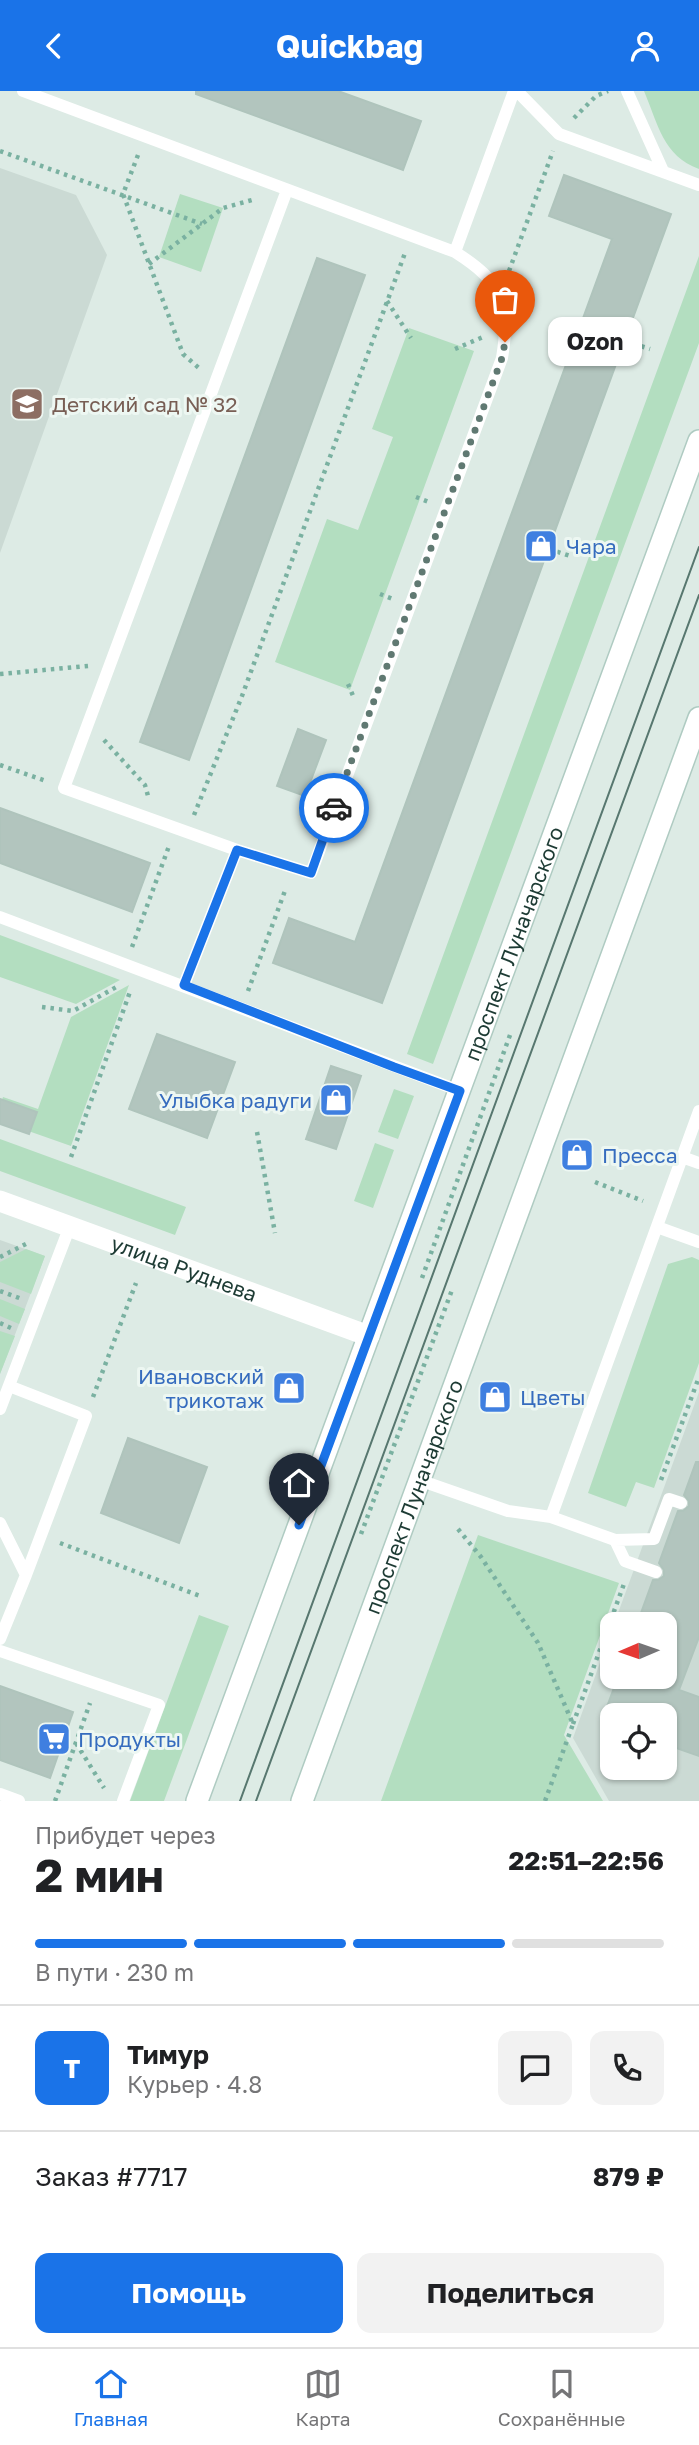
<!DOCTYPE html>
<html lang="ru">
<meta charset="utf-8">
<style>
:root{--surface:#fff;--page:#f2f2f2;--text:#202124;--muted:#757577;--line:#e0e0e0;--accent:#1a73e8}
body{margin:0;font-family:"Golos Text",sans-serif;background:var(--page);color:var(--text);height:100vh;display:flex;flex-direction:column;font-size:26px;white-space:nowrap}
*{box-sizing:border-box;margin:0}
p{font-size:23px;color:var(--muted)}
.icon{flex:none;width:38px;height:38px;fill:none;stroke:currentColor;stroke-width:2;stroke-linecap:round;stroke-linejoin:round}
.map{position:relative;height:1710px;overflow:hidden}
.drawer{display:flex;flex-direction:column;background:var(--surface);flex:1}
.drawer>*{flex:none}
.needle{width:46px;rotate:268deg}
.controls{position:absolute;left:600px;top:1521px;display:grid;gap:14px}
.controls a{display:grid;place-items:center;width:77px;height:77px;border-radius:14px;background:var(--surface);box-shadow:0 2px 5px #0004;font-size:35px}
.pin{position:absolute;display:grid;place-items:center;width:60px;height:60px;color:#fff;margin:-72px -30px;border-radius:50% 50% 50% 0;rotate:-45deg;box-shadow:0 0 7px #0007}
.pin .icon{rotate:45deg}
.courier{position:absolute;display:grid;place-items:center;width:70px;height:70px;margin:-35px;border:5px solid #1a73e8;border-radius:50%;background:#fff;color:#222;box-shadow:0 2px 9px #0007}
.bubble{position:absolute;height:49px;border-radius:14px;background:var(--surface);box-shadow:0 2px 5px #0004;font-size:23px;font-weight:700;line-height:49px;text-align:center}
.overview em{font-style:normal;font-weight:700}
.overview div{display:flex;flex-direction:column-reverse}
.overview{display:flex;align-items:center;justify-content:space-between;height:119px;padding:0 35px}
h1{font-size:46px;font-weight:700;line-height:52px}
.bar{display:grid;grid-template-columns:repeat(4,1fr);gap:10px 7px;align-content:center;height:84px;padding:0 35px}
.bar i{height:9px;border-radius:5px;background:var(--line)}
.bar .on{background:var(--accent)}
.bar p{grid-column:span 4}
.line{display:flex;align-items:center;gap:18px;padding:0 35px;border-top:2px solid var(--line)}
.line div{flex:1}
.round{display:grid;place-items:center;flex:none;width:74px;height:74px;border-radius:14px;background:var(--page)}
.button{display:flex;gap:14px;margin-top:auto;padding:14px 35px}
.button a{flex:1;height:80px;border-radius:14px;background:var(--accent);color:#fff;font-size:28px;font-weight:700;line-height:80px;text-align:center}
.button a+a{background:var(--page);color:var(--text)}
header{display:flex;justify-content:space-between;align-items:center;height:91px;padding:0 35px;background:var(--accent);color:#fff;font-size:32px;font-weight:700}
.tabs{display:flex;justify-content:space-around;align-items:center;height:98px;border-top:2px solid var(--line);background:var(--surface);font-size:19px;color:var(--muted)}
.tabs a{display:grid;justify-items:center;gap:4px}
.tabs .on{color:var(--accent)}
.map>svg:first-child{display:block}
</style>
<header><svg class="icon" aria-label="back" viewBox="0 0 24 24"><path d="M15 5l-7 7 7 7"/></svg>Quickbag<svg class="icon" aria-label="person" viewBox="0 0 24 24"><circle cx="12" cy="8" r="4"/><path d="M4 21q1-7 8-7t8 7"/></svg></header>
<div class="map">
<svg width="699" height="1710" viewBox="0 0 699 1710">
<rect width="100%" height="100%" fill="#ddebe5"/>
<!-- built -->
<path fill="#cbdad4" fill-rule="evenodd" d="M0,77L76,104L107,164L0,462Z
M0,1149L45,1165L0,1283Z
M699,1301V1710H609L573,1647L612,1538V1586H665V1533H614ZM612,1624H665V1676H612Z"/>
<!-- green -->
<path fill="#b3dec0" d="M644,0H699V78C663,65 658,33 644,0Z
M180,103L223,117L201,181L159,166Z
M699,165V252L433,973L407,963Z
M409,237L474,260L350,599L275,571L327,428L358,439L393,346L372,338Z
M0,844L120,889L76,913L0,886Z
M129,894L71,1055L0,1030V1015L3,1006L38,1018L71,926Z
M394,998L414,1005L398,1048L378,1041Z
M0,1048L186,1116L175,1144L0,1080Z
M375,1052L394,1059L373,1117L354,1110Z
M26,1158L45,1165L31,1203L0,1191V1171Z
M692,1166L699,1169V1272L654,1397L636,1391L626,1416L588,1402L668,1173Z
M0,1208L25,1218L19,1233L0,1225Z
M0,1240L15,1245L0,1283Z
M478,1444L619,1492L564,1644L603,1710H381Z
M199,1524L229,1535L164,1710H130Z"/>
<!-- building -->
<path fill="#b2c5be" stroke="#afc4bc" stroke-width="2" d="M196,0H338L421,30L403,79L196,3Z
M564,84L671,123L382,912L273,872L289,827L355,851L612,148L549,125Z
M317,167L365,184L189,669L140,651Z
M298,638L326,649L305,705L277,695Z
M0,717L150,772L132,821L0,772Z
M157,943L235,971L207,1047L129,1018Z
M331,975L361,985L336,1058L306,1048Z
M0,1008L37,1021L29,1043L0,1033Z
M128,1347L207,1376L179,1452L101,1422Z
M696,1371H699V1546L679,1599L699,1606V1665L665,1653V1624H604L618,1586H665V1533H637L653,1489H658L664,1485V1479L659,1472L678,1420H683L689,1415V1410L684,1404Z
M0,1595L73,1621L50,1687L0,1669Z"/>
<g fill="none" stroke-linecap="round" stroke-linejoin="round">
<defs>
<g id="secondary">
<path id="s2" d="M197,1710L699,350"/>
<path id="s3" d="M302,1710L699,627"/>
</g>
</defs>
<!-- secondary casing -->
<use href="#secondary" stroke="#afcbc2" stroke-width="24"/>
<!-- path -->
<path stroke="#7ab1a1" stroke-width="4.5" stroke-dasharray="3.5 5" stroke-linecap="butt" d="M574,27L596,5L608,0
M0,60L202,133
M138,64L123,103L183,263L200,278
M149,173L223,117L252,109
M509,180L553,60
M387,210L411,247
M625,250L650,258
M455,258L483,246
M416,406L429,411
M549,458L573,466
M380,503L393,508
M0,583L88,575
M348,593L354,607
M104,649L145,694L148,705
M0,674L46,690
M194,724L242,605L405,162
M132,856L169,755
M248,900L286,797
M42,916L73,920L120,894
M257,1041L275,1142
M71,1066L131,898
M595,1091L643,1110
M0,1166L28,1152
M422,1187L510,944
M0,1200L22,1208
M0,1232L11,1237
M93,1306L136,1192
M661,1389L699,1286
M458,1438L481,1466L538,1552L573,1633L545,1710
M361,1443L452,1199
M60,1452L200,1505
M573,1633L625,1490
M76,1652L104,1697
M55,1710L90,1612"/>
<!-- lane -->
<path stroke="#fff" stroke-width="12" d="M23,0L455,161C502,191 511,211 502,267L311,782L237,759L184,894
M517,0L559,43L699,94
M627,0L663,80
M455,161L514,0
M237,759L64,697L287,99
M0,826L460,1000
M682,1066L699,1072
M657,1136L699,1151
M9,1295L86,1325L26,1484
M0,1318L70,1135
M419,1389L508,1420L551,1426L615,1449L654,1448L669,1408L681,1412
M551,1426L699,1020
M0,1432L26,1484L0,1548
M615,1449L625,1470L656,1481
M0,1560L159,1614L123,1710
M0,1703L19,1710"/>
<!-- street -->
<path stroke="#fff" stroke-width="21" id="s1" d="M0,1110L369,1245"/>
<!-- secondary -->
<use href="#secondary" stroke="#fff" stroke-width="21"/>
<!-- tram -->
<path stroke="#57776f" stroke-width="2" d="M240,1710L699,456
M256,1710L699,504"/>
</g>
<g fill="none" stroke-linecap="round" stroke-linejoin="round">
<!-- done -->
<path stroke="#607972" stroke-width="7" stroke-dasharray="0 12.6" d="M334,717L502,267L505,251"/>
<!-- route -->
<path stroke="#1a73e8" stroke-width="9" d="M299,1434L460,1000L394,976L184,894L237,759L311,782L334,717"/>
</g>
<!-- icons -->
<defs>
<symbol id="school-square" viewBox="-11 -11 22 22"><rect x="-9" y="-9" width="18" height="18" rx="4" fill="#8d6e63" stroke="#edf7f2"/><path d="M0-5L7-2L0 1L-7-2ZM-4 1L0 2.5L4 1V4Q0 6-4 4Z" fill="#fff"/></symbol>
<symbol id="shop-square" viewBox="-11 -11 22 22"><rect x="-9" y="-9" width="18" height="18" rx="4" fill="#3f7fe0" stroke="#edf7f2"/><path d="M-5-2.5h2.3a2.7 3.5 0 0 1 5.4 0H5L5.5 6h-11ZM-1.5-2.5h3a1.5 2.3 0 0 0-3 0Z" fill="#fff"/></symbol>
<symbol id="supermarket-square" viewBox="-11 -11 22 22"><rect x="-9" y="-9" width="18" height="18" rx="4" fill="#3f7fe0" stroke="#edf7f2"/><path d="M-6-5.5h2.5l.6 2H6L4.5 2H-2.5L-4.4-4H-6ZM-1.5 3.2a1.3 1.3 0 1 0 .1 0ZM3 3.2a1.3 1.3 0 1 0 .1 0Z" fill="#fff"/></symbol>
</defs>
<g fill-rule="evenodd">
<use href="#school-square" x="8" y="294" width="38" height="38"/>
<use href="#shop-square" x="522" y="436" width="38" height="38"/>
<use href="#shop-square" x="317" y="990" width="38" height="38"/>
<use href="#shop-square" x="558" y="1045" width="38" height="38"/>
<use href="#shop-square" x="270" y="1278" width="38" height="38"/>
<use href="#shop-square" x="476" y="1287" width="38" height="38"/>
<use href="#supermarket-square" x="35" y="1629" width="38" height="38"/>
</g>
<g text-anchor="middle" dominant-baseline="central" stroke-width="6" stroke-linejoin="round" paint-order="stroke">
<!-- education labels -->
<g font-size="21" fill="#785e54" stroke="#edf7f2" text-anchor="start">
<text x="52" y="313">Детский сад № 32</text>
</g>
<!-- shop labels -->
<g font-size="21" fill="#366cbe" stroke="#edf7f2" text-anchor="start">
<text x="566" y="455">Чара</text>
<text x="312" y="1009" text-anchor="end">Улыбка радуги</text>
<text x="602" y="1064">Пресса</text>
<text x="264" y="1285" text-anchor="end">Ивановский<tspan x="264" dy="24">трикотаж</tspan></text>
<text x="520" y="1306">Цветы</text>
<text x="78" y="1648">Продукты</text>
</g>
<!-- street labels -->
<g font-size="21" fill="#1d3b34" stroke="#edf7f2">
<text stroke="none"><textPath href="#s2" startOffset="914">проспект Луначарского</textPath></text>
<text stroke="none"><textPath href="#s1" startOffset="196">улица Руднева</textPath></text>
<text stroke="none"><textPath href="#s3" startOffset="324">проспект Луначарского</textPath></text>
</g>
</g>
</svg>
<div class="controls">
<a><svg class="needle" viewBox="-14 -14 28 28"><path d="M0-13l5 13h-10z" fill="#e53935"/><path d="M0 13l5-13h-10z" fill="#757577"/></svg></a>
<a><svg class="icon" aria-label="locate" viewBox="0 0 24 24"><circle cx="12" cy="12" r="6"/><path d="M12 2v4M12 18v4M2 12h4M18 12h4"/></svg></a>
</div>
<div class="pin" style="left:505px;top:251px;background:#ea580c"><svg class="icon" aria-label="bag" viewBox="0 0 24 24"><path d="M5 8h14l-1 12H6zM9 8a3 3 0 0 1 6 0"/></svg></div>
<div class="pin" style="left:299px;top:1434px;background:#1f2937"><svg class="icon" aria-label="home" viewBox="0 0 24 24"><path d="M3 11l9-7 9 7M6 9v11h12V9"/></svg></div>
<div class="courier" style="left:334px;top:717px"><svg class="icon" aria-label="car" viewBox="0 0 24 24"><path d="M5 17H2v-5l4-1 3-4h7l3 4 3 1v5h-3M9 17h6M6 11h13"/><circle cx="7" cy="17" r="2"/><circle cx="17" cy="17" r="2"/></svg></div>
<div class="bubble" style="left:548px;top:226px;width:94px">Ozon</div>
</div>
<section class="drawer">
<div class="overview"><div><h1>2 мин</h1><p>Прибудет через</p></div><em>22:51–22:56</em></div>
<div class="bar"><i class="on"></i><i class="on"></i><i class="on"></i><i></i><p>В пути · 230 m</p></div>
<div class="line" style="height:126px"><b class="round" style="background:var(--accent);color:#fff">Т</b><div><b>Тимур</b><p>Курьер · 4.8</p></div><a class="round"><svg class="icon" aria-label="chat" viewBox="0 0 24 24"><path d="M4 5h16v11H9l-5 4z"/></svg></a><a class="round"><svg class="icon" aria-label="phone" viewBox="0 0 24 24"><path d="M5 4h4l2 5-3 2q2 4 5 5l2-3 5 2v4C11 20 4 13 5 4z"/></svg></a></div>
<div class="line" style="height:91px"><div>Заказ #7717</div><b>879 ₽</b></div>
<div class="button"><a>Помощь</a><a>Поделиться</a></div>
</section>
<nav class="tabs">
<a class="on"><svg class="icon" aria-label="home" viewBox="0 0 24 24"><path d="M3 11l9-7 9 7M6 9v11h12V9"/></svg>Главная</a>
<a><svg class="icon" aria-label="map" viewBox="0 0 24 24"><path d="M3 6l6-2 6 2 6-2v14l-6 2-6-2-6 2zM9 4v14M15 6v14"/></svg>Карта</a>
<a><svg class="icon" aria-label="saved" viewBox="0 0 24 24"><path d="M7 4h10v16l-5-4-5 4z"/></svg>Сохранённые</a>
</nav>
